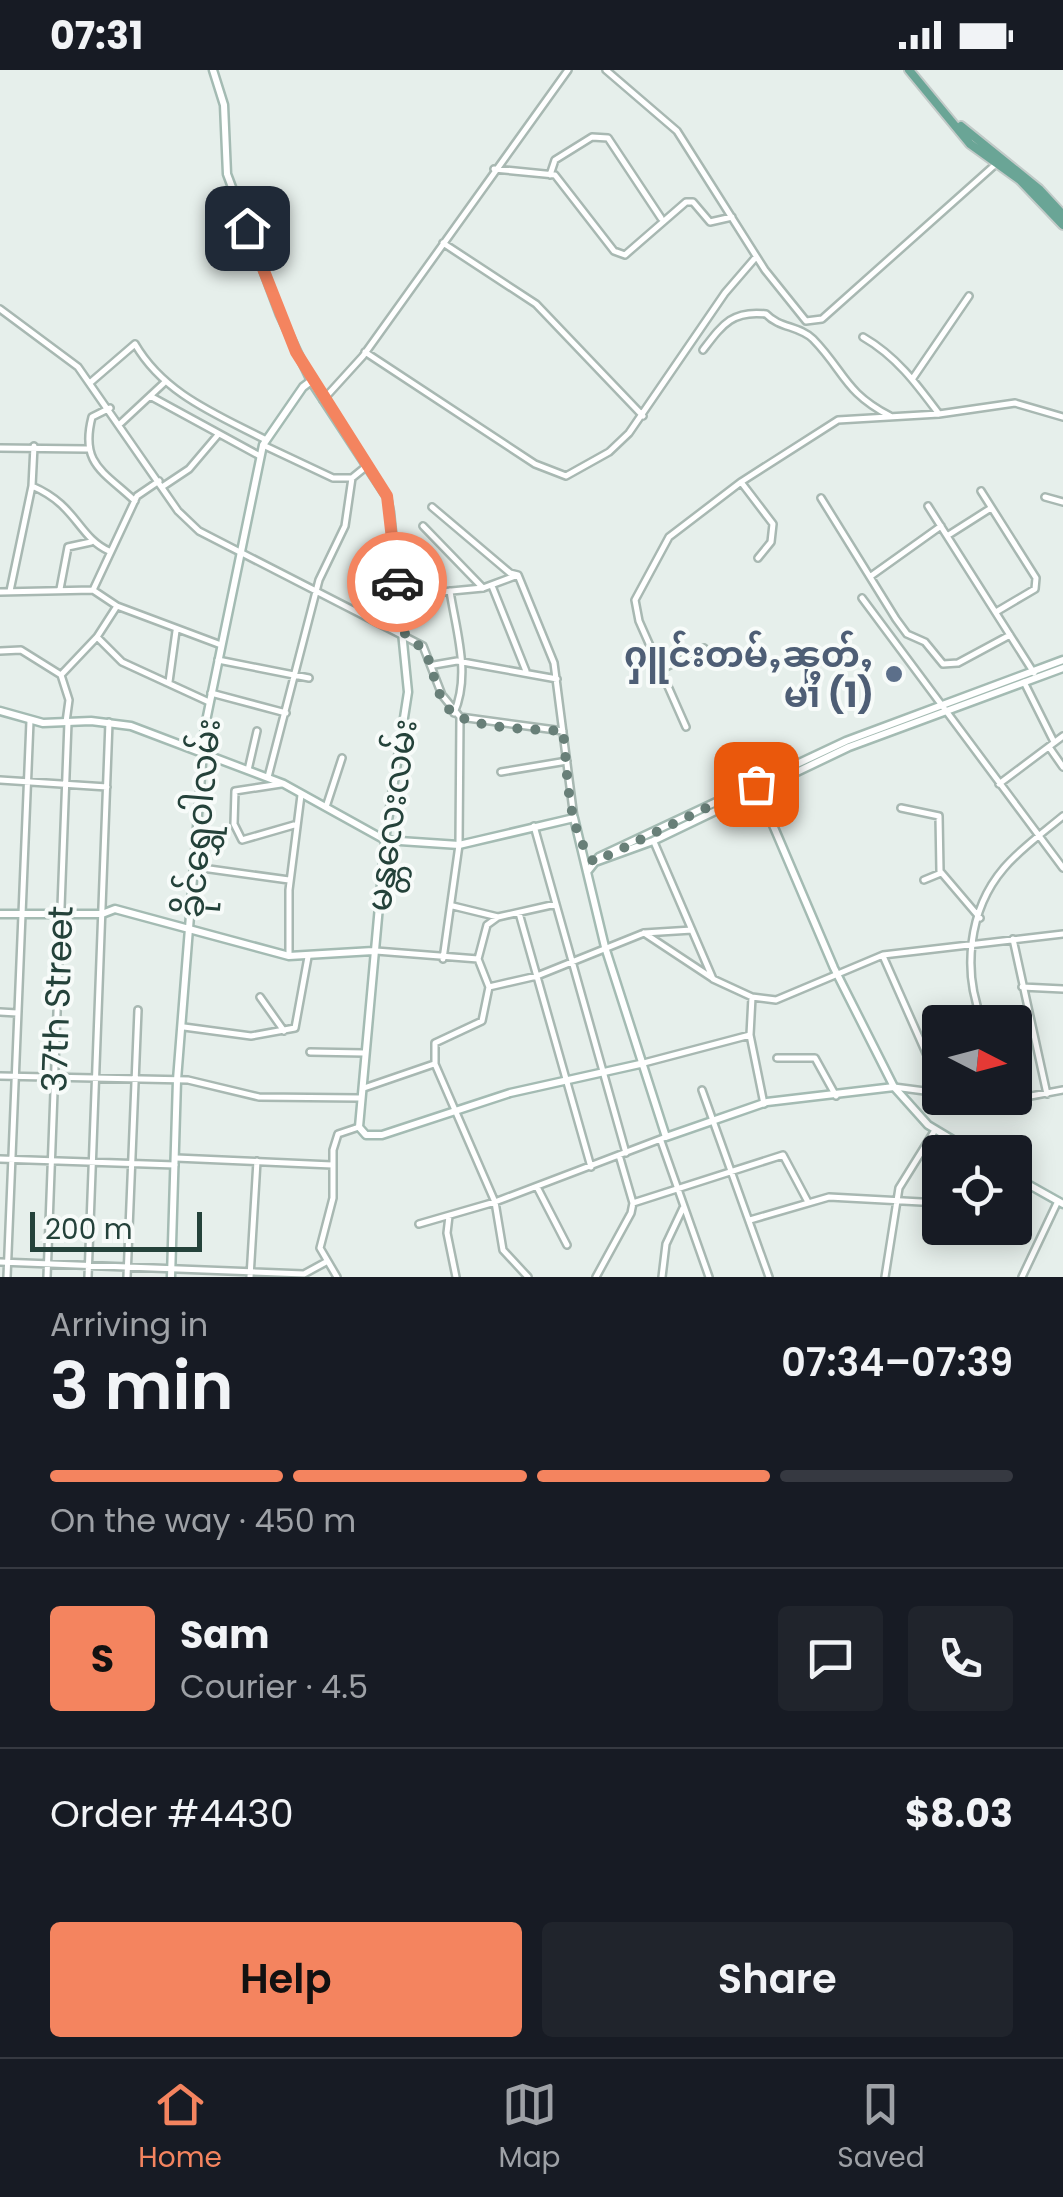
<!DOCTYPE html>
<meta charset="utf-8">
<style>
:root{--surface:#171b24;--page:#20242c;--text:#f1f3f6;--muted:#9ea1a6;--line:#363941;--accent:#f4845f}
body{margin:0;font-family:Poppins,"Noto Sans Myanmar",sans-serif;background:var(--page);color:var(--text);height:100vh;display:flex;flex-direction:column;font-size:38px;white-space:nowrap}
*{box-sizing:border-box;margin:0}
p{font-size:32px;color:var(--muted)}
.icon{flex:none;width:55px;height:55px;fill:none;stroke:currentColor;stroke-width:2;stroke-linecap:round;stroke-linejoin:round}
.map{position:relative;height:1207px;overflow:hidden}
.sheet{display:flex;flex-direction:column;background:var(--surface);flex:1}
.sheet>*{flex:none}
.needle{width:65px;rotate:96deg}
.controls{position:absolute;left:922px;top:935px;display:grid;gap:20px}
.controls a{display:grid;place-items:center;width:110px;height:110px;border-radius:10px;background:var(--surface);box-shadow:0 5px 25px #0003;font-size:50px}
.scale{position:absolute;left:30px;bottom:25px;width:172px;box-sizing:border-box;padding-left:10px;border:5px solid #24423a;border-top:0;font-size:28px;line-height:35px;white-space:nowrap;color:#24423a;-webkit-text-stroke:8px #f7fbf9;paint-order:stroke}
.pin{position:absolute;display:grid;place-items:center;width:85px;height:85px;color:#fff;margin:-42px;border-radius:20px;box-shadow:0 5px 15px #0006}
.courier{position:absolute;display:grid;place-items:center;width:100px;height:100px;margin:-50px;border:8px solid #f4845f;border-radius:50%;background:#fff;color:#222;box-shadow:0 2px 12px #0007}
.overview em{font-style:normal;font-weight:600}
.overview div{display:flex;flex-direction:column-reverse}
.overview{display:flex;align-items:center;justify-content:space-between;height:170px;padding:0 50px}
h1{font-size:65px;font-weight:600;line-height:75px}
.bar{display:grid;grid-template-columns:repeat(4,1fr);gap:15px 10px;align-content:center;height:120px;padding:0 50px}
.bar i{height:12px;border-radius:8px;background:var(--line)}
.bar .on{background:var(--accent)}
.bar p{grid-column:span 4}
.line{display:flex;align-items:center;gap:25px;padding:0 50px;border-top:2px solid var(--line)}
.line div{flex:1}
.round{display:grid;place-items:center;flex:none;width:105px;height:105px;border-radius:10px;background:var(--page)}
.cta{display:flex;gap:20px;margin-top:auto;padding:20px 50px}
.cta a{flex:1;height:115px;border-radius:10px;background:var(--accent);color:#111;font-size:40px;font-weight:600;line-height:115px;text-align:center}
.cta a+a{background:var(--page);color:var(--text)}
.status{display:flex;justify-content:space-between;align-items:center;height:70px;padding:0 50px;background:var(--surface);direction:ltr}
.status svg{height:28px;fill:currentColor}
.tab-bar{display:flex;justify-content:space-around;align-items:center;height:140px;border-top:2px solid var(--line);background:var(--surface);font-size:28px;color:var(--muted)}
.tab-bar a{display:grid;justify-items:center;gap:5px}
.tab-bar .on{color:var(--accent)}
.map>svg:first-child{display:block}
</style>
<div class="status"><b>07:31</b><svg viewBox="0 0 49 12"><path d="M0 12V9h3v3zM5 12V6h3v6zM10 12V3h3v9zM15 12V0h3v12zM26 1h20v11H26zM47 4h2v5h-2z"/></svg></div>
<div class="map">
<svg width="1063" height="1207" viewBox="0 0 1063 1207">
<rect width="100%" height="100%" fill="#e6efeb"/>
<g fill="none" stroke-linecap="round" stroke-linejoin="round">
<defs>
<path id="street" d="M606,0L677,61L765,200L806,251L822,249L997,93
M494,99L555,105L614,181L625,185L686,132H693L710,152L732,147
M550,105L555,90L592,67L608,68L661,148
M443,173L536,234L643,346
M0,239L78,297L178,441L199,461L423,576L442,625L460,647L563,661
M863,267C896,286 916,313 939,344
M703,280C722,255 732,240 766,244C779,258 800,256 813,269C845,302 844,322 890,346
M365,282L535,394L566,406L609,382L629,363L725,223L756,187
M913,308L969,226
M91,312L135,274C164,324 216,344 266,370
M150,326L260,386
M323,330L363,286L568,0
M110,338L92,347C80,394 103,401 135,431
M121,353L165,312
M263,375L333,408H352
M0,378L87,379
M741,412L773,454L771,472L758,488
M32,416C77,435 78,467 109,481
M162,417L189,399L217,366
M981,421L1036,508L1035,519L996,542
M1045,427L1063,432
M821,428L896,549L907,564L925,572L943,594L958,593L1010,565
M928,436L1034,603
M432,437L510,503L518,505L554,593L574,748
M423,456L483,518
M947,466L991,438
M871,506L941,456
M492,516L526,601
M60,519L68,477L91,472
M93,520L137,426L159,411
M10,521L32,416L34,376
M450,521C456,561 471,604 454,643
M0,522L93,520L117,536L97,567L61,605L69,630L66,652
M399,526L483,518L518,505
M862,528L1063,798
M117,536L221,575
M97,567L122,592L209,632
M0,581L21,580L61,605
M218,590L309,608
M434,595L457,591L557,609
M660,600L704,578
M169,612L176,561
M1024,612L1054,672
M211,623L286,643
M686,657L639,551L635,530L669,467L741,412L838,350L939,344L1015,333L1063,347
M1049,677L1063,697
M248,700L257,661
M501,702L567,691
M268,707L319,510L345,456L352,408L368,395
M0,710L107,717
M281,714L235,721L234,754L242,770L294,755
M999,714L1063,666
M326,737L342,688
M901,738L939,746L940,801L980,848
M534,756L626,1083
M654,772L713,909L752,927L776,930L883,885L1063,864
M195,797L289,810
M924,810L941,803
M556,834L498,847L487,855L478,889L489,917L537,906L644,863L692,860
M453,836L498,847
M519,843L591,1097
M644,863L712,908
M1013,869L1047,1024
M376,881L478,889
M289,885V820L301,725
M883,886L930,992L936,1022
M443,889L459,775L460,647
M489,917L482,951L435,973V994L495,1132L503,1180L528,1207
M1022,917L1063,919
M260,927L284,961
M0,942L17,943
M983,952C962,903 968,840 1004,798C1021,778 1044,762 1063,746
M184,957L251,966L295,958L308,887
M750,965L764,1034
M310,982L364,983
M777,988H815L836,1026
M640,994L750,965L752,927
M0,1006L188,1010L259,1027L359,1028
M894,1017L940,1023
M364,1018L434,994
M702,1020L769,1207
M971,1028L1015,1029L1063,1020
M661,1071L709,1207
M176,1088L332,1095
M0,1089L175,1095
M537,1117L567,1175
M633,1133L783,1085L808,1132
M449,1146L447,1163L456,1207
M750,1150L829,1127L940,1133
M419,1154L495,1132L666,1067
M953,1158L1003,1167
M0,1192L304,1204L326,1192
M7,1207L30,651
M47,1207L68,652
M88,1207L109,652
M127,1207L138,940
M250,1207L257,1091
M337,1207L320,1178L333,1128V1080L338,1064L359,1057
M596,1207L631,1143L633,1133L619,1085
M662,1207L666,1174L683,1138
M885,1207L899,1118L935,1060
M1022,1207L1058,1131"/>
<path id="secondary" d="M213,0L224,35L227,104L280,245L311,311L387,427L390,442L408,622L385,770L359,1057L366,1065H382L510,1023L640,994
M0,641L43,653L91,651L131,656L284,714L385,770L459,775L574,748L605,877L666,1067L767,1032L894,1017
M758,720L834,898L894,1017L928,1055L973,1082
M595,792L653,771L849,677L1063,598
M587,802L599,787L846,671L1063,590
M0,844H102L115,839L289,886L373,881
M1015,1107L1063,1134
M171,1207L177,1010L205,656L263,375L303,317L311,311"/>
<path id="primary" d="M909,0L970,74L1020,110L1063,155
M961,56L1039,119L1063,145"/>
</defs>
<!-- street casing -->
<use href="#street" stroke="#a8b8b2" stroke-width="10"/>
<!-- secondary casing -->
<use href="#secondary" stroke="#a4bbb3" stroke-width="11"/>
<!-- primary casing -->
<use href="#primary" stroke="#c2cac8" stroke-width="12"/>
<!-- street -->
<use href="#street" stroke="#fff" stroke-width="5"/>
<!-- secondary -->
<use href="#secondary" stroke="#fff" stroke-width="6"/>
<!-- primary -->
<use href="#primary" stroke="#6aa596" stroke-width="8"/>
</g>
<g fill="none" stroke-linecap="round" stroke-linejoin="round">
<!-- done -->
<path stroke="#687f78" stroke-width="10" stroke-dasharray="0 18" d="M397,512L400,560C444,590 424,605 448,638C465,660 536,659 563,661C568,702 566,759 594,792L756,714"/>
<!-- route -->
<path stroke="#f4845f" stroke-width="12" d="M247,158L296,282L387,426L397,512"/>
</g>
<!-- markers -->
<circle fill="#5c6f8a" stroke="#f7fbf9" stroke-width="4" cx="894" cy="604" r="10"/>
<g text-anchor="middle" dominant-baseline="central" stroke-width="8" stroke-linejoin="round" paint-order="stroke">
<!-- service labels -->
<g font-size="35" font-weight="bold" fill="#4e5e75" stroke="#f7fbf9" text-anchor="end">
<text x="874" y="584">ႁူင်းတမ်ႇၼူတ်ႇ<tspan x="874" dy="40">မၢႆ (1)</tspan></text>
</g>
<!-- street labels -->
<g font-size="35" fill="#24423a" stroke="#f7fbf9">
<text transform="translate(391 745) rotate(-82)">မန္တလေးလမ်း</text>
<text transform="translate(199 748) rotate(-85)">ခိုင်ရွှေဝါလမ်း</text>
<text transform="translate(57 929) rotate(-88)">37th Street</text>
</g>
</g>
</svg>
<div class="controls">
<a><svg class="needle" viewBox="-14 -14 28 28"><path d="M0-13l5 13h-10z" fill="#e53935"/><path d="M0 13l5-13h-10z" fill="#9ea1a6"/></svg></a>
<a><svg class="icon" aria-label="locate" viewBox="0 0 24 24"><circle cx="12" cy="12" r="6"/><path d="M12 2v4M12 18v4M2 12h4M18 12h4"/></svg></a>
</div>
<div class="scale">200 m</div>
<div class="pin" style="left:756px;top:714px;background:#ea580c"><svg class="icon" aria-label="bag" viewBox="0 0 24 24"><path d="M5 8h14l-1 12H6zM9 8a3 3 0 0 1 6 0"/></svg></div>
<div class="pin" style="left:247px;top:158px;background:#1f2937"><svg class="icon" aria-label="home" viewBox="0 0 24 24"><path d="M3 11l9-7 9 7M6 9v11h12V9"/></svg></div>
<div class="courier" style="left:397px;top:512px"><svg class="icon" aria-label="car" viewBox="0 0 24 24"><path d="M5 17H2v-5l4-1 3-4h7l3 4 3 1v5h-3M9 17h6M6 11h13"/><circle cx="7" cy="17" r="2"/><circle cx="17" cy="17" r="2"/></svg></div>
</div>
<section class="sheet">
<div class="overview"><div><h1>3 min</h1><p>Arriving in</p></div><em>07:34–07:39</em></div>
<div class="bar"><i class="on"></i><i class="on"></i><i class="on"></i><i></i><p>On the way · 450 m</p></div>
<div class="line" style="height:180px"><b class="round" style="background:var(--accent);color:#111">S</b><div><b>Sam</b><p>Courier · 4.5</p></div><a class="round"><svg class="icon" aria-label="chat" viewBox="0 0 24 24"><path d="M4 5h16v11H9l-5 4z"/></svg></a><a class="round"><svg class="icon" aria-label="phone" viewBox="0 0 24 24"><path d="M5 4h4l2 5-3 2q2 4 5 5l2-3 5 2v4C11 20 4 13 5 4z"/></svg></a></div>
<div class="line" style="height:130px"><div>Order #4430</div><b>$8.03</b></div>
<div class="cta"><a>Help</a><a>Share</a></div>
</section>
<nav class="tab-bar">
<a class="on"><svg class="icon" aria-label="home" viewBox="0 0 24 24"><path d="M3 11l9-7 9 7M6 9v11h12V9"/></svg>Home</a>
<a><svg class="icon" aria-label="map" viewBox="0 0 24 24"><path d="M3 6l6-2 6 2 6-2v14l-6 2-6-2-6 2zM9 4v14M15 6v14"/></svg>Map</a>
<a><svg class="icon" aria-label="saved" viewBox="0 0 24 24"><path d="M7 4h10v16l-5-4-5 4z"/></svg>Saved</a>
</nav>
